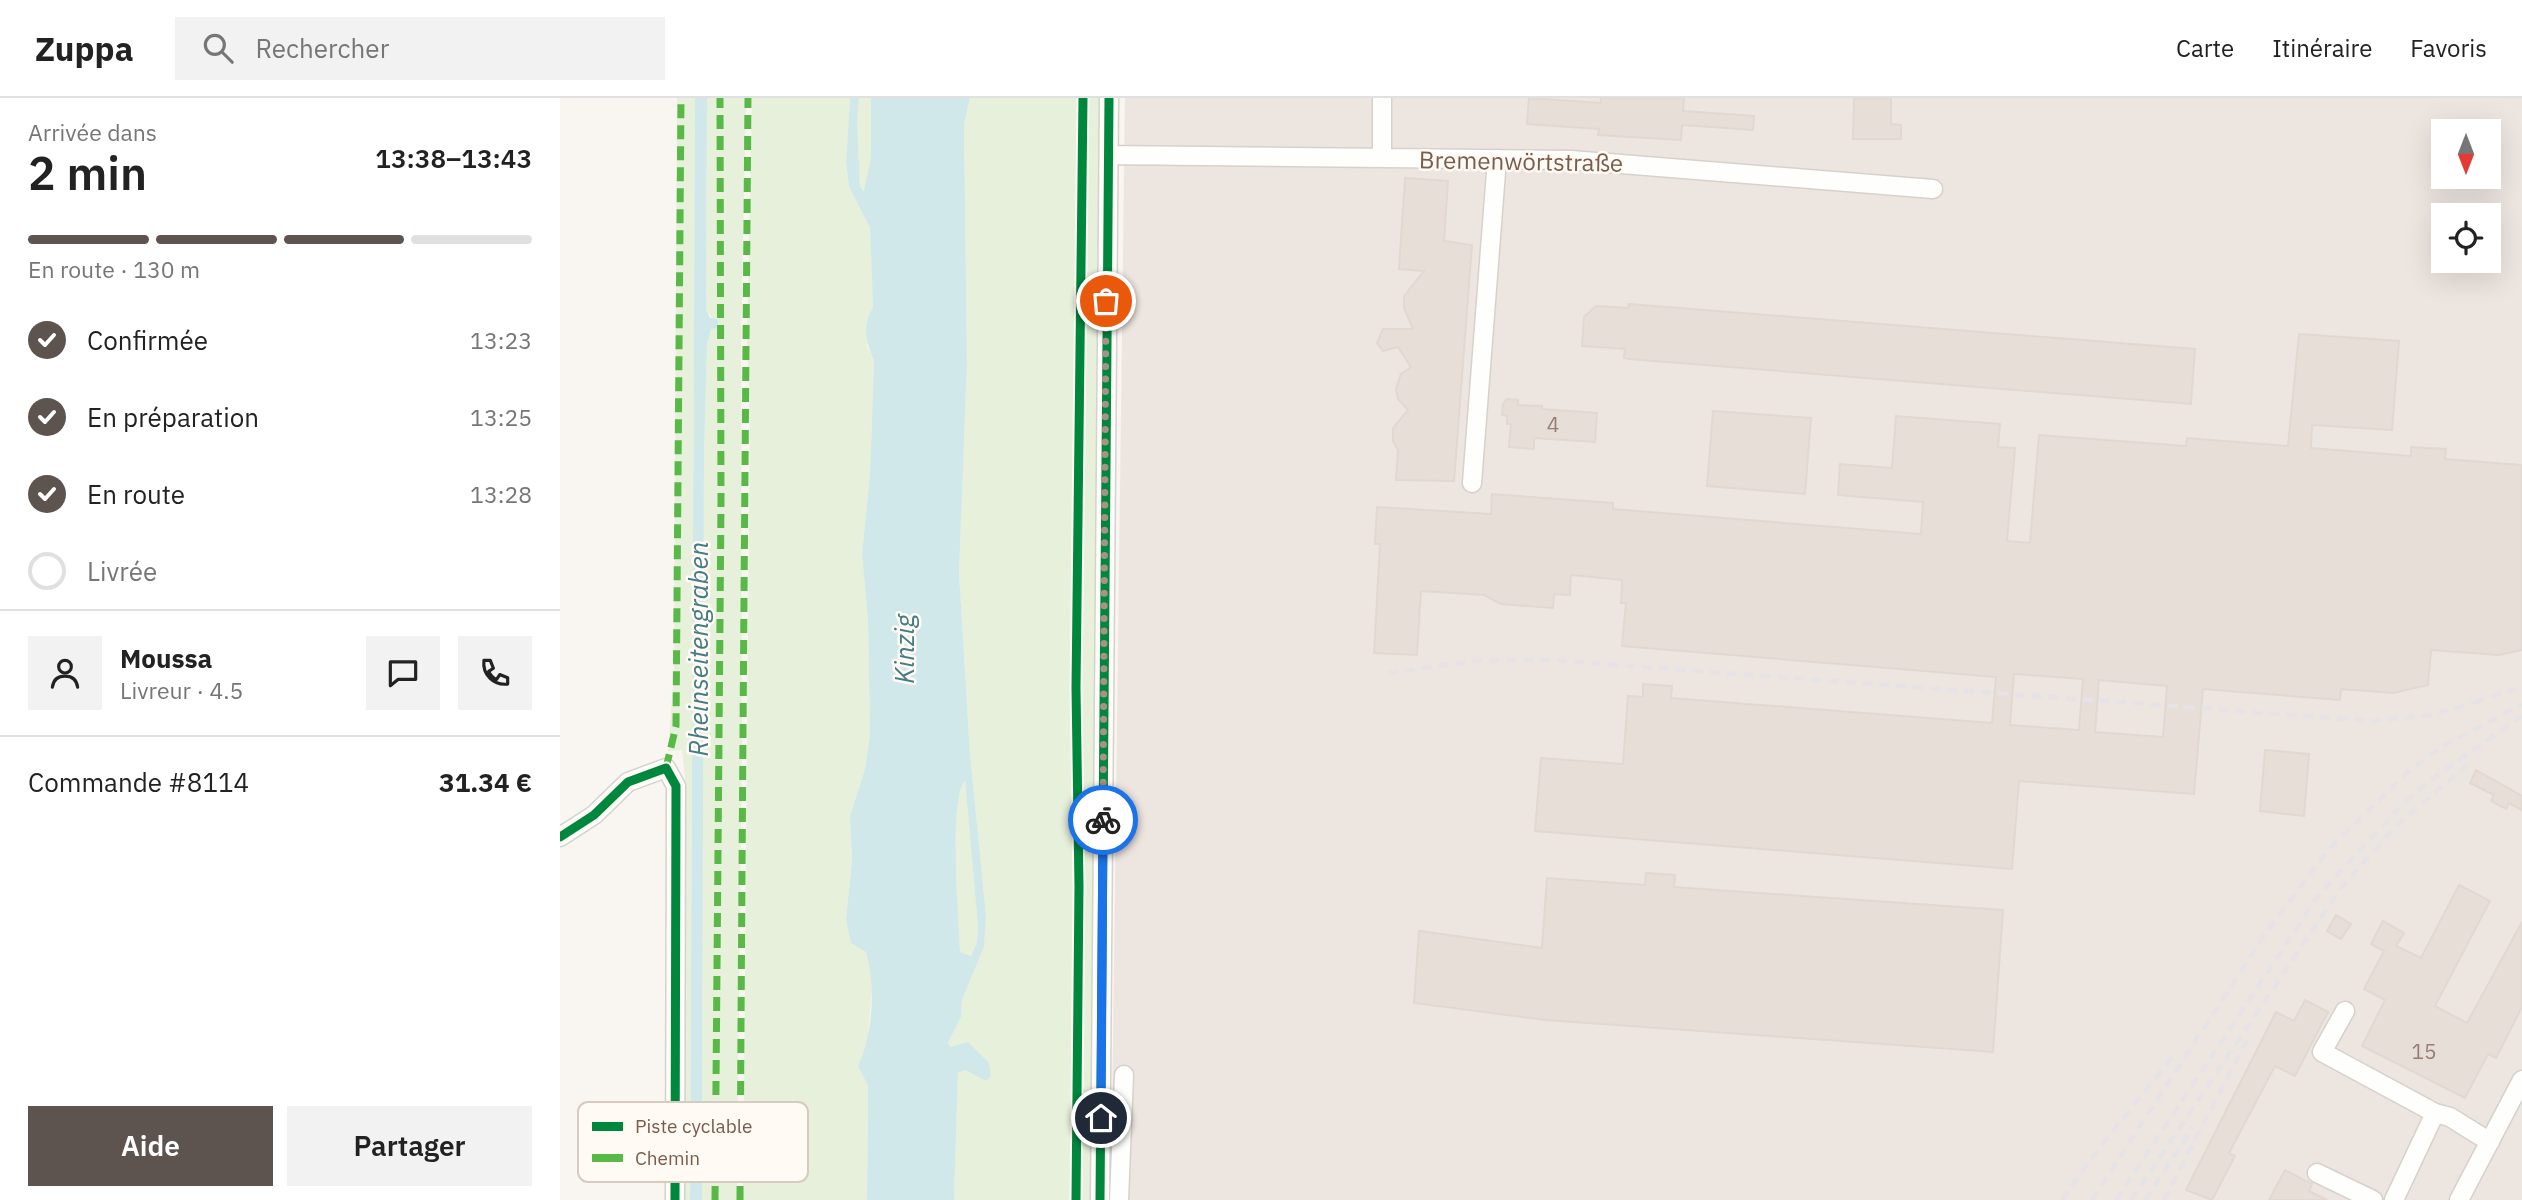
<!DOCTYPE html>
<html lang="fr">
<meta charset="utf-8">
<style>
:root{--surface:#fff;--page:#f2f2f2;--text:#222;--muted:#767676;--line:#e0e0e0;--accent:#5d544f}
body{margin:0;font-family:"IBM Plex Sans",sans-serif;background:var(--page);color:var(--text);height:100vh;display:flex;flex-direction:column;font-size:26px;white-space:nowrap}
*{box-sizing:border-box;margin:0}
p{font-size:23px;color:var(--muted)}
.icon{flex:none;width:38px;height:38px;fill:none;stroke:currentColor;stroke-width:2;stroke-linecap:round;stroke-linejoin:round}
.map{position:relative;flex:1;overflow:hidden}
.side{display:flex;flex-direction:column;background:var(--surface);width:560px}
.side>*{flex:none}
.needle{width:46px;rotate:180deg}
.fabs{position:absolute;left:1871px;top:21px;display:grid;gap:14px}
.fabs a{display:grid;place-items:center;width:70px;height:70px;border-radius:0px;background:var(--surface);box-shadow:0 7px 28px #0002;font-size:35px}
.pin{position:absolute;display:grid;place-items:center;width:60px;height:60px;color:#fff;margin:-30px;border:4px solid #fff;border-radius:50%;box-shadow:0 2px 7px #0007}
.courier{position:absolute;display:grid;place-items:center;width:70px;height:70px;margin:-35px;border:5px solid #1a73e8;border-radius:50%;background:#fff;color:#222;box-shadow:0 2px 9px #0007}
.headline em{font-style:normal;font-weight:600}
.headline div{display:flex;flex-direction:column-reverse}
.headline{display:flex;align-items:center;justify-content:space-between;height:119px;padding:0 28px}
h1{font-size:46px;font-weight:600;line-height:52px}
.bar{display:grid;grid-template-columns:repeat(4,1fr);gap:10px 7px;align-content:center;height:84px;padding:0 28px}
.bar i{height:9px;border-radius:5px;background:var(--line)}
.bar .active{background:var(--accent)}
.bar p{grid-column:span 4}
.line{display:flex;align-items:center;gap:18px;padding:0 28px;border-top:2px solid var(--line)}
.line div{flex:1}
.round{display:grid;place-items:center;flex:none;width:74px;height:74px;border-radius:0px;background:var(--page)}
ol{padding:0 28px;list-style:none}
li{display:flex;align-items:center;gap:21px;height:77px}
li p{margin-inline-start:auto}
li .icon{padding:7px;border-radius:50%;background:var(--accent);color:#fff;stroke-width:4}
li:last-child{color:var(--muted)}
li i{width:38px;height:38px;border:4px solid var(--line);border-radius:50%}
.primary-button{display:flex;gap:14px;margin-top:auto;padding:14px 28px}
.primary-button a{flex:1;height:80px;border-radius:0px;background:var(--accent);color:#fff;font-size:28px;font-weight:600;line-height:80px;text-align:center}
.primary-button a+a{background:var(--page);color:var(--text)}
header{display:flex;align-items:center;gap:42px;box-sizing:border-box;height:98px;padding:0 35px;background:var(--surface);border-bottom:2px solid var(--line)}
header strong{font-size:33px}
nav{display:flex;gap:38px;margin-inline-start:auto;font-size:24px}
.search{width:490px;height:63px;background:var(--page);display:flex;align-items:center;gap:18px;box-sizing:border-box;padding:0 24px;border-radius:0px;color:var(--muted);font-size:26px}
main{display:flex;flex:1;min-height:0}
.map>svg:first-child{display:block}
</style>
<header>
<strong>Zuppa</strong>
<div class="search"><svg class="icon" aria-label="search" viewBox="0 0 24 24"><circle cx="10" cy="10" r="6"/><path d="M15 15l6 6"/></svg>Rechercher</div>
<nav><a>Carte</a><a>Itinéraire</a><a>Favoris</a></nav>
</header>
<main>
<section class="side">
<div class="headline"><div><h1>2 min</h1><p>Arrivée dans</p></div><em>13:38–13:43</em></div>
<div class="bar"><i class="active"></i><i class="active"></i><i class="active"></i><i></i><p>En route · 130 m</p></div>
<ol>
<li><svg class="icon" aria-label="check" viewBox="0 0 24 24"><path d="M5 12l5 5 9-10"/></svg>Confirmée<p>13:23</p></li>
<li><svg class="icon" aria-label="check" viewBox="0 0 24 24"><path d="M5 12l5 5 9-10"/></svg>En préparation<p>13:25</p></li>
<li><svg class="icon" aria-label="check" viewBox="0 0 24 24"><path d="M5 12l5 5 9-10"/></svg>En route<p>13:28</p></li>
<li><i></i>Livrée</li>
</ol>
<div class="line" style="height:126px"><a class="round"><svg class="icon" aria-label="person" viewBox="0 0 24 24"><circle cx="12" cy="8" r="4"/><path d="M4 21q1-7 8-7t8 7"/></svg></a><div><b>Moussa</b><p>Livreur · 4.5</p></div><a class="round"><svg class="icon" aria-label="chat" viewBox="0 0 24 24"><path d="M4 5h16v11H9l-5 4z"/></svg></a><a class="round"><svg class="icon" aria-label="phone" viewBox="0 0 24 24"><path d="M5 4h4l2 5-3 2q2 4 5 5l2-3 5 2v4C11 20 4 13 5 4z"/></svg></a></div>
<div class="line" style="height:91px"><div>Commande #8114</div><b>31.34 €</b></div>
<div class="primary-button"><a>Aide</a><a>Partager</a></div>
</section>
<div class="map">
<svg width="1962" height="1102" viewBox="0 0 1962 1102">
<rect width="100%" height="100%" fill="#f9f5f0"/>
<!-- industrial -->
<path fill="#ede5e0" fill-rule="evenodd" d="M565,0H1962V1102H551ZM1883,33H1928V79H1883ZM1883,117H1928V163H1883Z"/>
<!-- green -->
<path fill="#e7f0db" d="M117,0H135L130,1102H124L126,690L122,652L108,653L114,574Z
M147,0H186L181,248L182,635L177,1102H142L144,358L147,247L151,231L158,229L146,211Z
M192,0H290L286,64L289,89L310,130L313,210L307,248L314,262L310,376L302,456L308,523L310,636L305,671L290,718L292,762L286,821L306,854L313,878L307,950L298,968L308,988L307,1102H183L190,315L187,245Z
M299,0H311V59L305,93L300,88L297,22Z
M410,0H543L533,1102H394L398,975L405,972L426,983L388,945L401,919L402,902L424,849L426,817L410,656L399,475L407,265L404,26Z
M405,680L418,829L417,844L411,858L400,855C398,809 387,721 405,680Z"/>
<!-- water -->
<path fill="#d0e8ea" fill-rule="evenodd" d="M135,0H147L146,211L150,220L158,221V230L151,231L147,247L144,358L142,1102H130Z
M290,0H299L297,22L300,88L304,93L311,59V0H410L404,26L407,265L399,475L410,656L426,817L424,849L402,902L401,919L388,945L391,949L408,944L429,965L431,978L426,983L405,972L398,975L394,1102H307L308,988L298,968C313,935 316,889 306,854L291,845L286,821L292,762L290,718L305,671L310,636L308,523L302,456L310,376L314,262C306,246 302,226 313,210L310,130L289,89L286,64ZM405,682L418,829L417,844L411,858L400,854C399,819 388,707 405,682Z"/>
<!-- building -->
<path fill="#e6ded7" stroke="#e2d8d2" stroke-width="2" fill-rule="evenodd" d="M969,0L1041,5V0H1124L1123,13L1194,18L1193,32L1122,27L1121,42L1038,37L1039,31L967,26Z
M1294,0H1331V26L1341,27V41H1293Z
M845,80L888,83L884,143L912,147L894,383L836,382L838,352L833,343V330L848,312L838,301L836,291L841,276L851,269L838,249L823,253L817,245L823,231H853L844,210V198L864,173L839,171Z
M1069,206L1635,251L1631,306L1069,261L1064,260L1065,251L1022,248L1024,219L1036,208L1068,210Z
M1739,236L1839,243L1832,332L1752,327L1751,350L1851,358V349L1886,351L1885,361L1962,367V552L1939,557L1871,552L1868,587L1833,595L1781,591L1780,602L1643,591L1634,696L1459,683L1452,771L975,733L981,660L1063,666L1068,598L1083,599V586L1112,588L1111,600L1432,625L1436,579L1062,548L1066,505H1061L1062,482L1011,477L1010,497L994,496L993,510L941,506L924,497L861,493L857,557L814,555L820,446H815L817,409L931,416L932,396L1053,405V411L1361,436L1363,404L1278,397L1280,366L1332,370L1336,318L1440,326L1438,349L1455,350L1447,443L1470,445L1479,337L1626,348L1627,340L1728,348ZM1454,576L1523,581L1519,632L1450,627ZM1539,582L1607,588L1603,639L1535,634Z
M947,301L958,302V307L982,308V311L1037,315L1035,344L974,340V351L949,349L951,326H947V318L942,317L943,306Z
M1153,313L1251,320L1245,396L1147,388Z
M1705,652L1749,656L1744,718L1700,713Z
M1916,672L1962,698V712L1949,705L1946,711L1931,703L1934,697L1910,685Z
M1086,775L1115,777L1114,789L1443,812L1433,954L986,922L854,905L859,833L982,850L987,780L1085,787Z
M1899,787L1930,803L1875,908L1907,925L1962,824V909L1936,960L1928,956L1905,1000L1802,948L1825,902L1804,891L1824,853L1811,846L1823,823L1844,835L1836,848L1861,860Z
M1776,817L1791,826L1781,841L1767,833Z
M1745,902L1768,914L1735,978L1715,968L1669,1055L1675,1058L1652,1102L1626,1092L1716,914L1734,923Z
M1725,1072L1752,1086L1749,1093L1767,1102H1709Z"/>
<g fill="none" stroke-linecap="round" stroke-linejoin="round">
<defs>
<path id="minor" d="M549,57L1011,62L1373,91
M822,60V0
M912,385L937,61
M0,739L34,717L68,684L106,670L116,688L115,1102
M1785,913L1762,954L1875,1015
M1757,1075L1813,1102
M540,1102L549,0
M559,1102L564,977
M1834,1102L1875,1015L1890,1019L1930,1044
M1899,1102L1962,982"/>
</defs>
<!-- minor casing -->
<use href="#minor" stroke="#d7d1cb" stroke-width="21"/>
<!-- minor -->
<use href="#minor" stroke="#fefefd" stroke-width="18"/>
<!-- rail -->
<path stroke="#e6e3e7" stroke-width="4.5" stroke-dasharray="10 7" stroke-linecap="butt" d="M828,575L916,563L989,562L1814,623L1871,617L1924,602
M1915,604L1962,589
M1502,1102C1536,1050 1577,1006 1613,957
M1532,1102L1705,836L1769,751L1852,670L1885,647L1962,606
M1556,1102L1760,795L1845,704L1872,681L1962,618
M1571,1102L1781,790L1837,727L1911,664
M1585,1102L1633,1029
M1604,1102L1688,940"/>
<!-- quiet -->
<path stroke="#58b947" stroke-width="7" stroke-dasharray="14 7" stroke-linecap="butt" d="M106,670L116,628L121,0
M155,1102L161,404L160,0
M180,1102C182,735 185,367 188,0"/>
<defs>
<path id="cycleway" d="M0,739L34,717L68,684L106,670L116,688L115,1102
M516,1102L519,788L516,590L523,0
M540,1102L549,0"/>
</defs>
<!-- cycleway casing -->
<use href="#cycleway" stroke="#fffaf3" stroke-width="13"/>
<!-- cycleway -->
<use href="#cycleway" stroke="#00873e" stroke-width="9"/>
</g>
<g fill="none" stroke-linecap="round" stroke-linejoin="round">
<!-- done -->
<path stroke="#a69286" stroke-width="7" stroke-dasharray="0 12.6" d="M543,722L546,203"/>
<!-- route -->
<path stroke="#1a73e8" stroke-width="9" d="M541,1020L543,722"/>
</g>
<g text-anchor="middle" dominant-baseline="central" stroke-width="5" stroke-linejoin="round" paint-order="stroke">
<!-- number labels -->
<g font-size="21" fill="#977e72">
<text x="993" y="326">4</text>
<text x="1864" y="953">15</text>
</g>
<!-- street labels -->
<g font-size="24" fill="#7a5c4d" stroke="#fffaf3">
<text transform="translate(961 63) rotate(1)">Bremenwörtstraße</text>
</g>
<!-- water labels -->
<g font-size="26" font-style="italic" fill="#437c86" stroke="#fffaf3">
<text transform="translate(138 551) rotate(-90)">Rheinseitengraben</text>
<text transform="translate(344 551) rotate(-90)">Kinzig</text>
</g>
</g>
<!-- legend -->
<rect x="18" y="1004" width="230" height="80" rx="10" fill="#fffaf3" stroke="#d7cbc1" stroke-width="2"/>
<rect x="32" y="1024" width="31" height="9" fill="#00873e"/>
<rect x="32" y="1056" width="31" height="8" fill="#58b947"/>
<g font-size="19" fill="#7a5c4d">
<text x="75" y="1035">Piste cyclable</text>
<text x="75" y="1067">Chemin</text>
</g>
</svg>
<div class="fabs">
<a><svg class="needle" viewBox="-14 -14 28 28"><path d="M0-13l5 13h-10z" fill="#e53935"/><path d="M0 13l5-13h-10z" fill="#767676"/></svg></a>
<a><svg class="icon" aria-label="locate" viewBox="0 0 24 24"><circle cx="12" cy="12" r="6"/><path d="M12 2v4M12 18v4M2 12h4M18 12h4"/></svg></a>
</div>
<div class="pin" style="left:546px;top:203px;background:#ea580c"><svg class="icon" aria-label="bag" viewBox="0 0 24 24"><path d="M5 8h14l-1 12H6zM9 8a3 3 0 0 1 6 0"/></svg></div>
<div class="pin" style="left:541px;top:1020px;background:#1f2937"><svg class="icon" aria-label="home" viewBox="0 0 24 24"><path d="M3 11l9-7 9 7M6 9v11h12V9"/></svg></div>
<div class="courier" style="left:543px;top:722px"><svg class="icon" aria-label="bike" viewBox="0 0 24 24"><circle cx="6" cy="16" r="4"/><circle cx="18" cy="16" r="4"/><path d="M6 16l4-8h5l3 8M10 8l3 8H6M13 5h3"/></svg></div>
</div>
</main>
